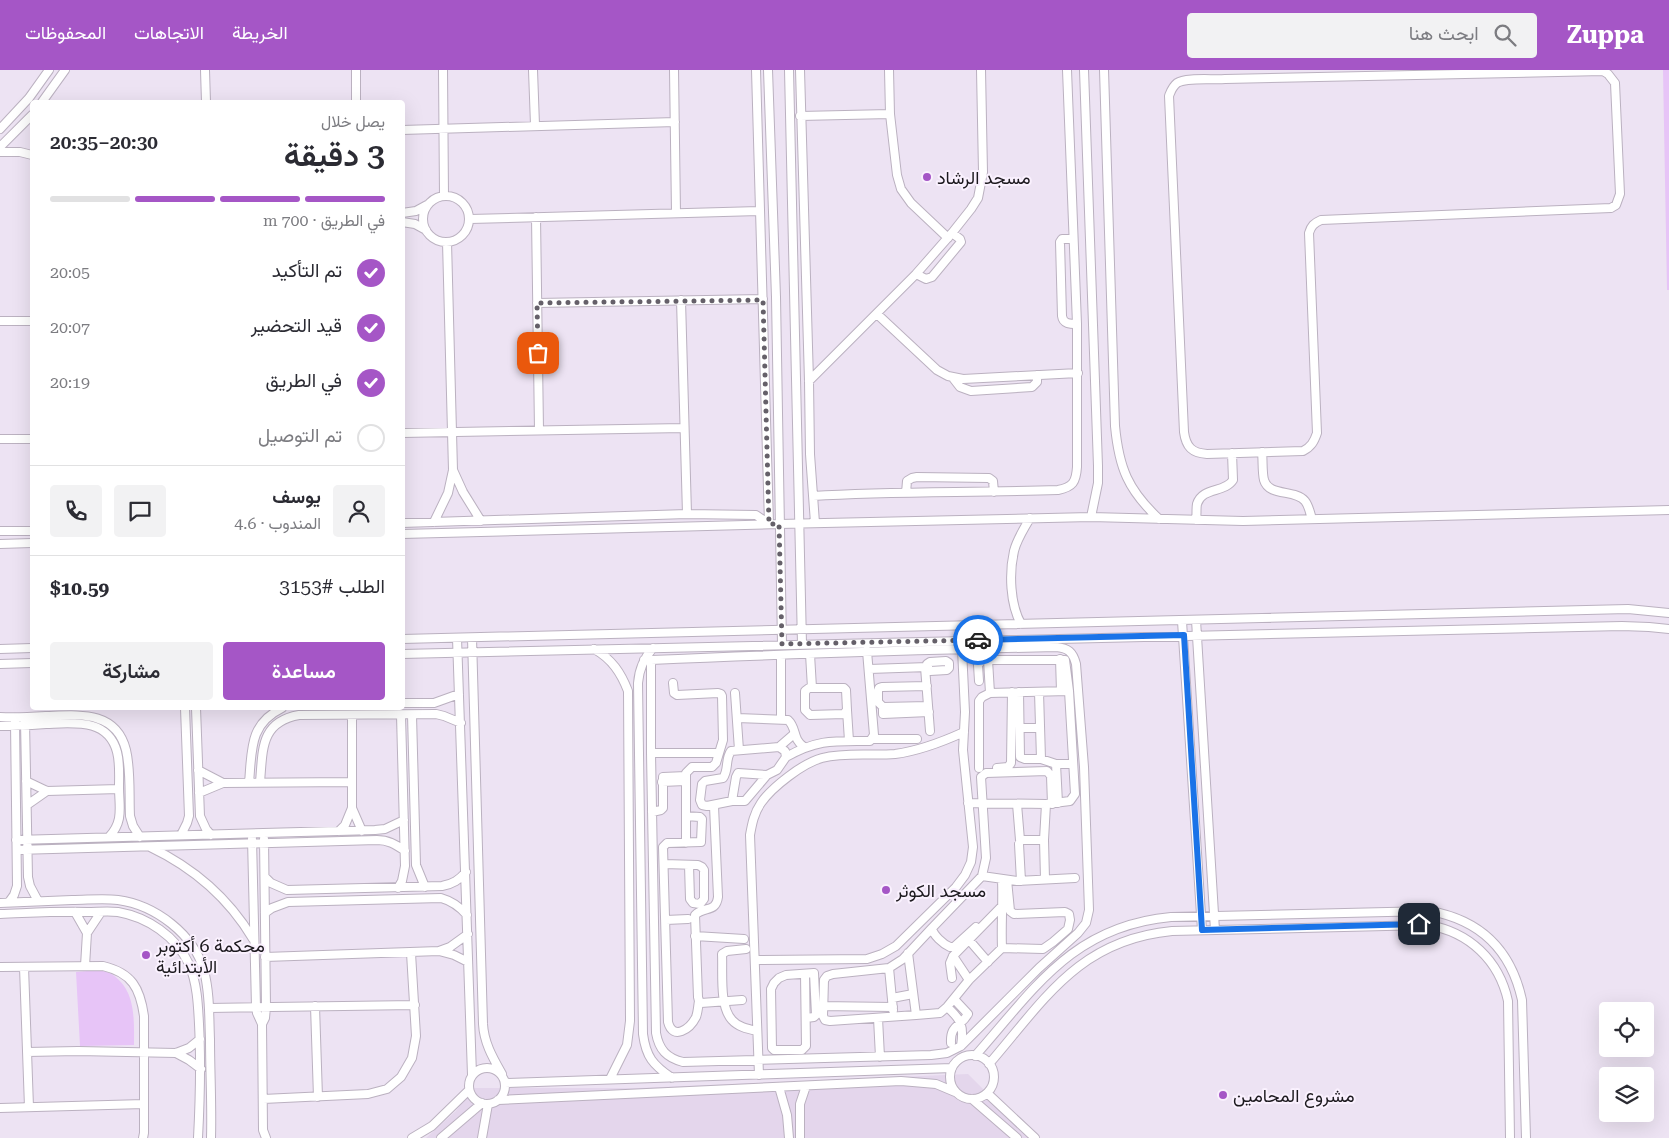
<!DOCTYPE html>
<html lang="ar">
<meta charset="utf-8">
<style>
:root{--surface:#fff;--page:#f2f2f3;--text:#2b2b33;--muted:#7c7c81;--line:#e1e1e2;--accent:#a556c6}
body{margin:0;font-family:"Roboto Serif",Vazirmatn,serif;background:var(--page);color:var(--text);direction:rtl;height:100vh;display:flex;flex-direction:column;font-size:19px;white-space:nowrap}
*{box-sizing:border-box;margin:0}
p{font-size:16px;color:var(--muted)}
.icon{flex:none;width:28px;height:28px;fill:none;stroke:currentColor;stroke-width:2;stroke-linecap:round;stroke-linejoin:round}
.map{position:relative;flex:1;overflow:hidden;direction:ltr}
.drawer{position:absolute;left:30px;top:30px;width:375px;height:610px;display:flex;flex-direction:column;background:var(--surface);border-radius:5px;box-shadow:0 5px 20px #0002;direction:rtl}
.drawer>*{flex:none}
.fabs{position:absolute;left:1599px;top:932px;display:grid;gap:10px}
.fabs a{display:grid;place-items:center;width:55px;height:55px;border-radius:5px;background:var(--surface);box-shadow:0 5px 20px #0002;font-size:25px}
.pin{position:absolute;display:grid;place-items:center;width:42px;height:42px;color:#fff;margin:-21px;border-radius:10px;box-shadow:0 2px 8px #0006}
.courier{position:absolute;display:grid;place-items:center;width:50px;height:50px;margin:-25px;border:4px solid #1a73e8;border-radius:50%;background:#fff;color:#222;box-shadow:0 1px 6px #0007}
.overview em{font-style:normal;font-weight:600}
.overview div{display:flex;flex-direction:column-reverse}
.overview{display:flex;align-items:center;justify-content:space-between;height:85px;padding:0 20px}
h1{font-size:32px;font-weight:600;line-height:38px}
.bar{display:grid;grid-template-columns:repeat(4,1fr);gap:8px 5px;align-content:center;height:60px;padding:0 20px}
.bar i{height:6px;border-radius:4px;background:var(--line)}
.bar .selected{background:var(--accent)}
.bar p{grid-column:span 4}
.line{display:flex;align-items:center;gap:12px;padding:0 20px;border-top:1px solid var(--line)}
.line div{flex:1}
.round{display:grid;place-items:center;flex:none;width:52px;height:52px;border-radius:5px;background:var(--page)}
ol{padding:0 20px;list-style:none}
li{display:flex;align-items:center;gap:15px;height:55px}
li p{margin-inline-start:auto}
li .icon{padding:5px;border-radius:50%;background:var(--accent);color:#fff;stroke-width:4}
li:last-child{color:var(--muted)}
li i{width:28px;height:28px;border:2px solid var(--line);border-radius:50%}
.button{display:flex;gap:10px;margin-top:auto;padding:10px 20px}
.button a{flex:1;height:58px;border-radius:5px;background:var(--accent);color:#fff;font-size:20px;font-weight:600;line-height:58px;text-align:center}
.button a+a{background:var(--page);color:var(--text)}
header{display:flex;align-items:center;gap:30px;box-sizing:border-box;height:70px;padding:0 25px;background:var(--accent);color:#fff}
header strong{font-size:24px}
nav{display:flex;gap:28px;margin-inline-start:auto;font-size:18px}
.search{width:350px;height:45px;background:var(--page);display:flex;align-items:center;gap:12px;box-sizing:border-box;padding:0 18px;border-radius:5px;color:var(--muted);font-size:19px}
.map>svg:first-child{display:block}
</style>
<header>
<strong>Zuppa</strong>
<div class="search"><svg class="icon" aria-label="search" viewBox="0 0 24 24"><circle cx="10" cy="10" r="6"/><path d="M15 15l6 6"/></svg>ابحث هنا</div>
<nav><a>الخريطة</a><a>الاتجاهات</a><a>المحفوظات</a></nav>
</header>
<div class="map">
<svg width="1669" height="1068" viewBox="0 0 1669 1068">
<rect width="100%" height="100%" fill="#ede3f3"/>
<!-- built -->
<path fill="#e4d6ec" d="M968,1004L1032,1068H426L456,1041L472,1018H638Z"/>
<!-- green -->
<path fill="#e7c4f7" d="M1663,0H1669V220H1667Z
M98,900C103,901 109,902 113,905C136,921 134,949 134,975L80,976L76,902Z"/>
<g fill="none" stroke-linecap="round" stroke-linejoin="round">
<defs>
<path id="minor" d="M205,0L206,32
M356,0V32
M443,0L444,126
M533,0L535,55
M674,0L676,143
M756,0L769,454
M768,0L776,227L782,574
M789,0L802,574
M800,0L809,311L810,384L815,453
M889,0L890,44L897,105L901,119L911,133L948,168
M1084,0L1098,396V413L1091,447
M1104,0L1115,356C1119,398 1128,420 1159,449
M1603,1L1608,4L1615,13L1620,124L1616,135L1611,138L1321,150C1314,153 1311,156 1309,163L1317,363C1314,372 1311,377 1303,381L1207,384C1192,383 1186,377 1184,362L1169,26C1171,21 1172,17 1177,13C1186,7 1213,10 1225,9Z
M42,32L65,0
M800,46L890,44
M0,59L29,28L49,0
M402,60L675,52
M0,77L32,45
M0,82H20L32,85
M423 149a23 23 0 1 1 46 0a23 23 0 1 1-46 0Z
M402,143L416,141L427,135
M536,147L539,360
M470,149L759,141
M402,152L415,154L426,160
M1073,169H1062L1060,172L1062,246C1063,254 1070,254 1077,254
M916,204L926,209L932,207L961,172L960,169L952,163
M681,230L687,444
M537,233L763,229
M877,244L937,300L948,306L963,309L1078,303
M0,251H32
M953,308L960,317L971,321L1032,317L1037,312V305
M809,311L916,204L952,163L971,139L978,128L983,102L981,0
M402,363L684,358
M0,369H32
M1262,382C1263,391 1262,402 1264,410C1269,427 1295,419 1305,431C1309,436 1310,443 1312,449
M453,400L463,422L481,451
M906,423L907,411L912,408L917,407L989,408L993,411L994,422
M813,426C894,421 976,423 1058,420C1073,417 1076,412 1077,397V254L1067,0
M1196,450C1197,445 1196,439 1197,434C1202,417 1225,423 1233,410L1232,383
M434,452L448,423L453,400L447,172
M402,453L687,444L756,445L769,454
M0,461H32
M402,464L779,454L1091,447L1243,451L1669,440
M0,474L32,473
M1196,550L1215,860
M1182,551L1202,860
M1021,554C1010,534 1009,503 1014,481C1017,469 1024,459 1030,448
M457,568L472,1005
M472,568L483,954C484,973 493,988 502,1004
M402,569L1628,539L1669,543
M653,578C644,588 639,599 638,613L643,964C646,987 653,995 672,1008
M0,579L32,578
M594,579C612,589 621,603 628,621L630,951L627,975L610,1009
M402,584L1622,556L1649,557L1669,559
M810,584L812,618
M781,585V649
M1060,589L1061,621
M644,590H651C786,584 921,580 1056,577C1068,578 1073,582 1076,594L1084,697L1089,840L1086,853L1078,863L1039,898L961,976L947,983L931,985L683,992C667,988 659,980 656,963L651,683V590
M988,590L990,623
M946,591L949,593V598L947,600L930,601L928,599L927,594L930,592Z
M0,594L32,593
M925,597L930,661
M869,599L928,597
M673,613L674,623L677,625L718,623L721,624L722,626L723,670L716,693L712,697H692L686,703V773
M927,616L882,617L879,618L878,621V632L883,637L928,636
M809,618H844L846,620L847,640L844,644L810,645L805,640V621Z
M1019,622L1020,687L1025,689H1041L1056,694H1073
M1039,622L1041,689
M735,623L739,680
M402,633H434L459,624
M883,637V644L929,642
M196,638L200,746L206,759L211,765
M847,640L849,671
M412,645L416,795L425,817
M0,647C16,648 31,647 46,646C78,645 116,640 126,680C131,701 129,725 130,746L133,756L140,767
M737,648L788,650C797,658 792,669 804,677
M25,651L28,807L30,816L38,831
M0,656C15,656 31,655 46,654C74,653 108,648 117,682C120,693 119,706 119,717C119,737 124,751 109,767
M1020,658H1040
M873,669H917
M779,677L794,664
M651,683H719
M786,687C818,669 834,671 870,671L874,665L867,581
M1056,694L1058,733
M979,698V631L982,627L990,623L1069,621
M997,698L1008,697L1011,693L1012,622
M198,700L223,713
M26,711L47,721L119,719
M260,712C263,680 260,652 299,645L436,644L444,646L461,653
M662,712L685,711
M249,713C252,680 249,654 282,638
M199,723L223,713L352,712
M732,731L736,707L738,703L767,705L745,731H732L707,736L702,735L700,730L702,714L705,711L723,708C729,700 725,689 731,681L779,677L785,681L786,687L777,700L767,705
M968,733L1046,734L1070,731L1075,724L1069,621L1065,590H982L978,595L979,611
M1017,734L1020,770H1044
M27,735L47,721
M714,736L718,827C716,843 704,836 695,845L698,927L699,931L701,933L742,930
M352,738L362,761
M652,742L661,740L663,738V707L686,706
M686,746L700,747L702,749L701,772L667,773L663,777L668,952C673,971 690,959 696,947C698,942 698,936 699,931
M339,761L345,755L352,738V645
M181,765L187,753L189,746L185,638
M252,769L256,937L257,943L262,954
M264,769L266,937L265,948L262,954L263,1060L266,1068
M16,770L375,760L385,759L404,750
M1019,774L1021,811
M150,777C194,798 228,827 253,869
M17,780L377,770C388,770 395,774 405,781
M664,794L698,795L702,797L704,800V829L700,834L693,833L690,829L689,795
M982,806L1017,811L1075,808
M265,807L271,813L287,820L442,816C453,814 459,810 466,802
M1045,809L1044,770L1046,734
M1002,810C1003,833 1001,855 1002,878L1043,879L1053,872L1068,859L1070,850L1069,844L1065,842L1014,844L1010,841L1007,810
M398,818L402,811L405,796L401,645
M9,832L14,825L17,816L15,652
M0,833C24,832 48,831 72,830C87,830 103,828 118,830C155,835 194,864 204,901C210,923 209,947 210,969C210,1002 212,1035 211,1068
M75,842L87,863L85,896
M265,843L272,838L288,832L441,828C452,831 459,836 467,845
M0,844C29,843 58,841 87,842C97,842 108,841 118,842C147,847 176,866 189,894C197,913 198,934 199,954C201,992 200,1030 198,1068
M666,850L688,849
M976,857L954,877H950C943,874 933,865 932,858L982,806L986,788L981,707L986,703L1047,701L1051,706L1052,734
M87,863L101,842
M695,866L744,869
M969,870L988,892
M746,879L727,881L722,884C723,902 719,936 732,950C738,957 748,959 757,961
M439,881L450,877L468,864
M908,883L916,945L940,943L947,937L969,910L1002,878
M953,886L969,910
M265,887L439,881L454,885L468,892
M755,890L867,889L882,884L896,876L956,817L965,805L971,792L973,777L963,680L965,642L962,579
M0,897L103,896C132,903 140,918 144,946V1063L143,1068
M24,897L29,1037
M889,898L893,940
M805,904L806,976L802,980H774L772,978L771,919L774,913L779,908L786,905L814,903L816,945L814,947L806,948
M952,908L950,893L953,886L1003,835
M892,928L913,924
M315,936L318,1027
M820,936L893,937
M947,937C962,950 964,957 961,976
M209,938L415,935
M916,945L830,951L825,950L823,946L824,910L827,906L833,904L889,898L903,889L932,858
M878,948L880,987
M951,973C950,954 961,957 968,944L954,929
M27,982L78,981L176,983L189,978L200,969
M176,983L189,990L201,999
M950 1007a22 22 0 1 1 44 0a22 22 0 1 1-44 0Z
M975,986C1035,918 1073,856 1171,847L1430,841C1480,850 1511,880 1522,930L1526,1068
M989,994C1045,929 1079,870 1172,861L1428,855C1469,862 1499,890 1508,931L1510,1068
M469 1016a18 18 0 1 1 36 0a18 18 0 1 1-36 0Z
M759,1005L750,765C752,754 754,743 761,733C772,717 803,693 822,688C846,682 871,686 895,684C918,681 942,672 964,662
M505,1013L952,998
M779,1017L787,1045L789,1068
M987,1023L1035,1068
M263,1029L368,1024L387,1019L401,1007L412,988L416,966L411,883
M972,1029L1017,1068
M498,1030L901,1011L936,1014L955,1022
M0,1038L144,1034
M412,1068L432,1056L469,1020
M441,1068L482,1033
M482,1068L488,1034
M800,1068V1034L806,1016"/>
</defs>
<!-- minor casing -->
<use href="#minor" stroke="#bbb1c0" stroke-width="10"/>
<!-- minor -->
<use href="#minor" stroke="#fff" stroke-width="8"/>
</g>
<g fill="none" stroke-linecap="round" stroke-linejoin="round">
<!-- done -->
<path stroke="#656069" stroke-width="5" stroke-dasharray="0 9" d="M538,283L537,233L763,230L769,454H779L782,574L978,570"/>
<!-- route -->
<path stroke="#1a73e8" stroke-width="6" d="M978,570L1184,565L1202,860L1419,854"/>
</g>
<!-- markers -->
<g fill="#a556c6" stroke="#faf1fe" stroke-width="2">
<circle cx="927" cy="107" r="5"/>
<circle cx="886" cy="820" r="5"/>
<circle cx="146" cy="885" r="5"/>
<circle cx="1223" cy="1025" r="5"/>
</g>
<g text-anchor="middle" dominant-baseline="central" stroke-width="4" stroke-linejoin="round" paint-order="stroke">
<!-- poi labels -->
<g font-size="18" fill="#1c191e" stroke="#faf1fe" text-anchor="start">
<text x="937" y="107">مسجد الرشاد</text>
<text x="896" y="820">مسجد الكوثر</text>
<text x="156" y="875">محكمة 6 أكتوبر<tspan x="156" dy="21">الأبتدائية</tspan></text>
<text x="1233" y="1025">مشروع المحامين</text>
</g>
</g>
</svg>
<div class="fabs">
<a><svg class="icon" aria-label="locate" viewBox="0 0 24 24"><circle cx="12" cy="12" r="6"/><path d="M12 2v4M12 18v4M2 12h4M18 12h4"/></svg></a>
<a><svg class="icon" aria-label="layers" viewBox="0 0 24 24"><path d="M12 4l9 5-9 5-9-5zM3 14l9 5 9-5"/></svg></a>
</div>
<div class="pin" style="left:538px;top:283px;background:#ea580c"><svg class="icon" aria-label="bag" viewBox="0 0 24 24"><path d="M5 8h14l-1 12H6zM9 8a3 3 0 0 1 6 0"/></svg></div>
<div class="pin" style="left:1419px;top:854px;background:#1f2937"><svg class="icon" aria-label="home" viewBox="0 0 24 24"><path d="M3 11l9-7 9 7M6 9v11h12V9"/></svg></div>
<div class="courier" style="left:978px;top:570px"><svg class="icon" aria-label="car" viewBox="0 0 24 24"><path d="M5 17H2v-5l4-1 3-4h7l3 4 3 1v5h-3M9 17h6M6 11h13"/><circle cx="7" cy="17" r="2"/><circle cx="17" cy="17" r="2"/></svg></div>
<section class="drawer">
<div class="overview"><div><h1>3 دقيقة</h1><p>يصل خلال</p></div><em>20:30–20:35</em></div>
<div class="bar"><i class="selected"></i><i class="selected"></i><i class="selected"></i><i></i><p>في الطريق · 700 m</p></div>
<ol>
<li><svg class="icon" aria-label="check" viewBox="0 0 24 24"><path d="M5 12l5 5 9-10"/></svg>تم التأكيد<p>20:05</p></li>
<li><svg class="icon" aria-label="check" viewBox="0 0 24 24"><path d="M5 12l5 5 9-10"/></svg>قيد التحضير<p>20:07</p></li>
<li><svg class="icon" aria-label="check" viewBox="0 0 24 24"><path d="M5 12l5 5 9-10"/></svg>في الطريق<p>20:19</p></li>
<li><i></i>تم التوصيل</li>
</ol>
<div class="line" style="height:90px"><a class="round"><svg class="icon" aria-label="person" viewBox="0 0 24 24"><circle cx="12" cy="8" r="4"/><path d="M4 21q1-7 8-7t8 7"/></svg></a><div><b>يوسف</b><p>المندوب · 4.6</p></div><a class="round"><svg class="icon" aria-label="chat" viewBox="0 0 24 24"><path d="M4 5h16v11H9l-5 4z"/></svg></a><a class="round"><svg class="icon" aria-label="phone" viewBox="0 0 24 24"><path d="M5 4h4l2 5-3 2q2 4 5 5l2-3 5 2v4C11 20 4 13 5 4z"/></svg></a></div>
<div class="line" style="height:65px"><div>الطلب #3153</div><b>$10.59</b></div>
<div class="button"><a>مساعدة</a><a>مشاركة</a></div>
</section>
</div>
